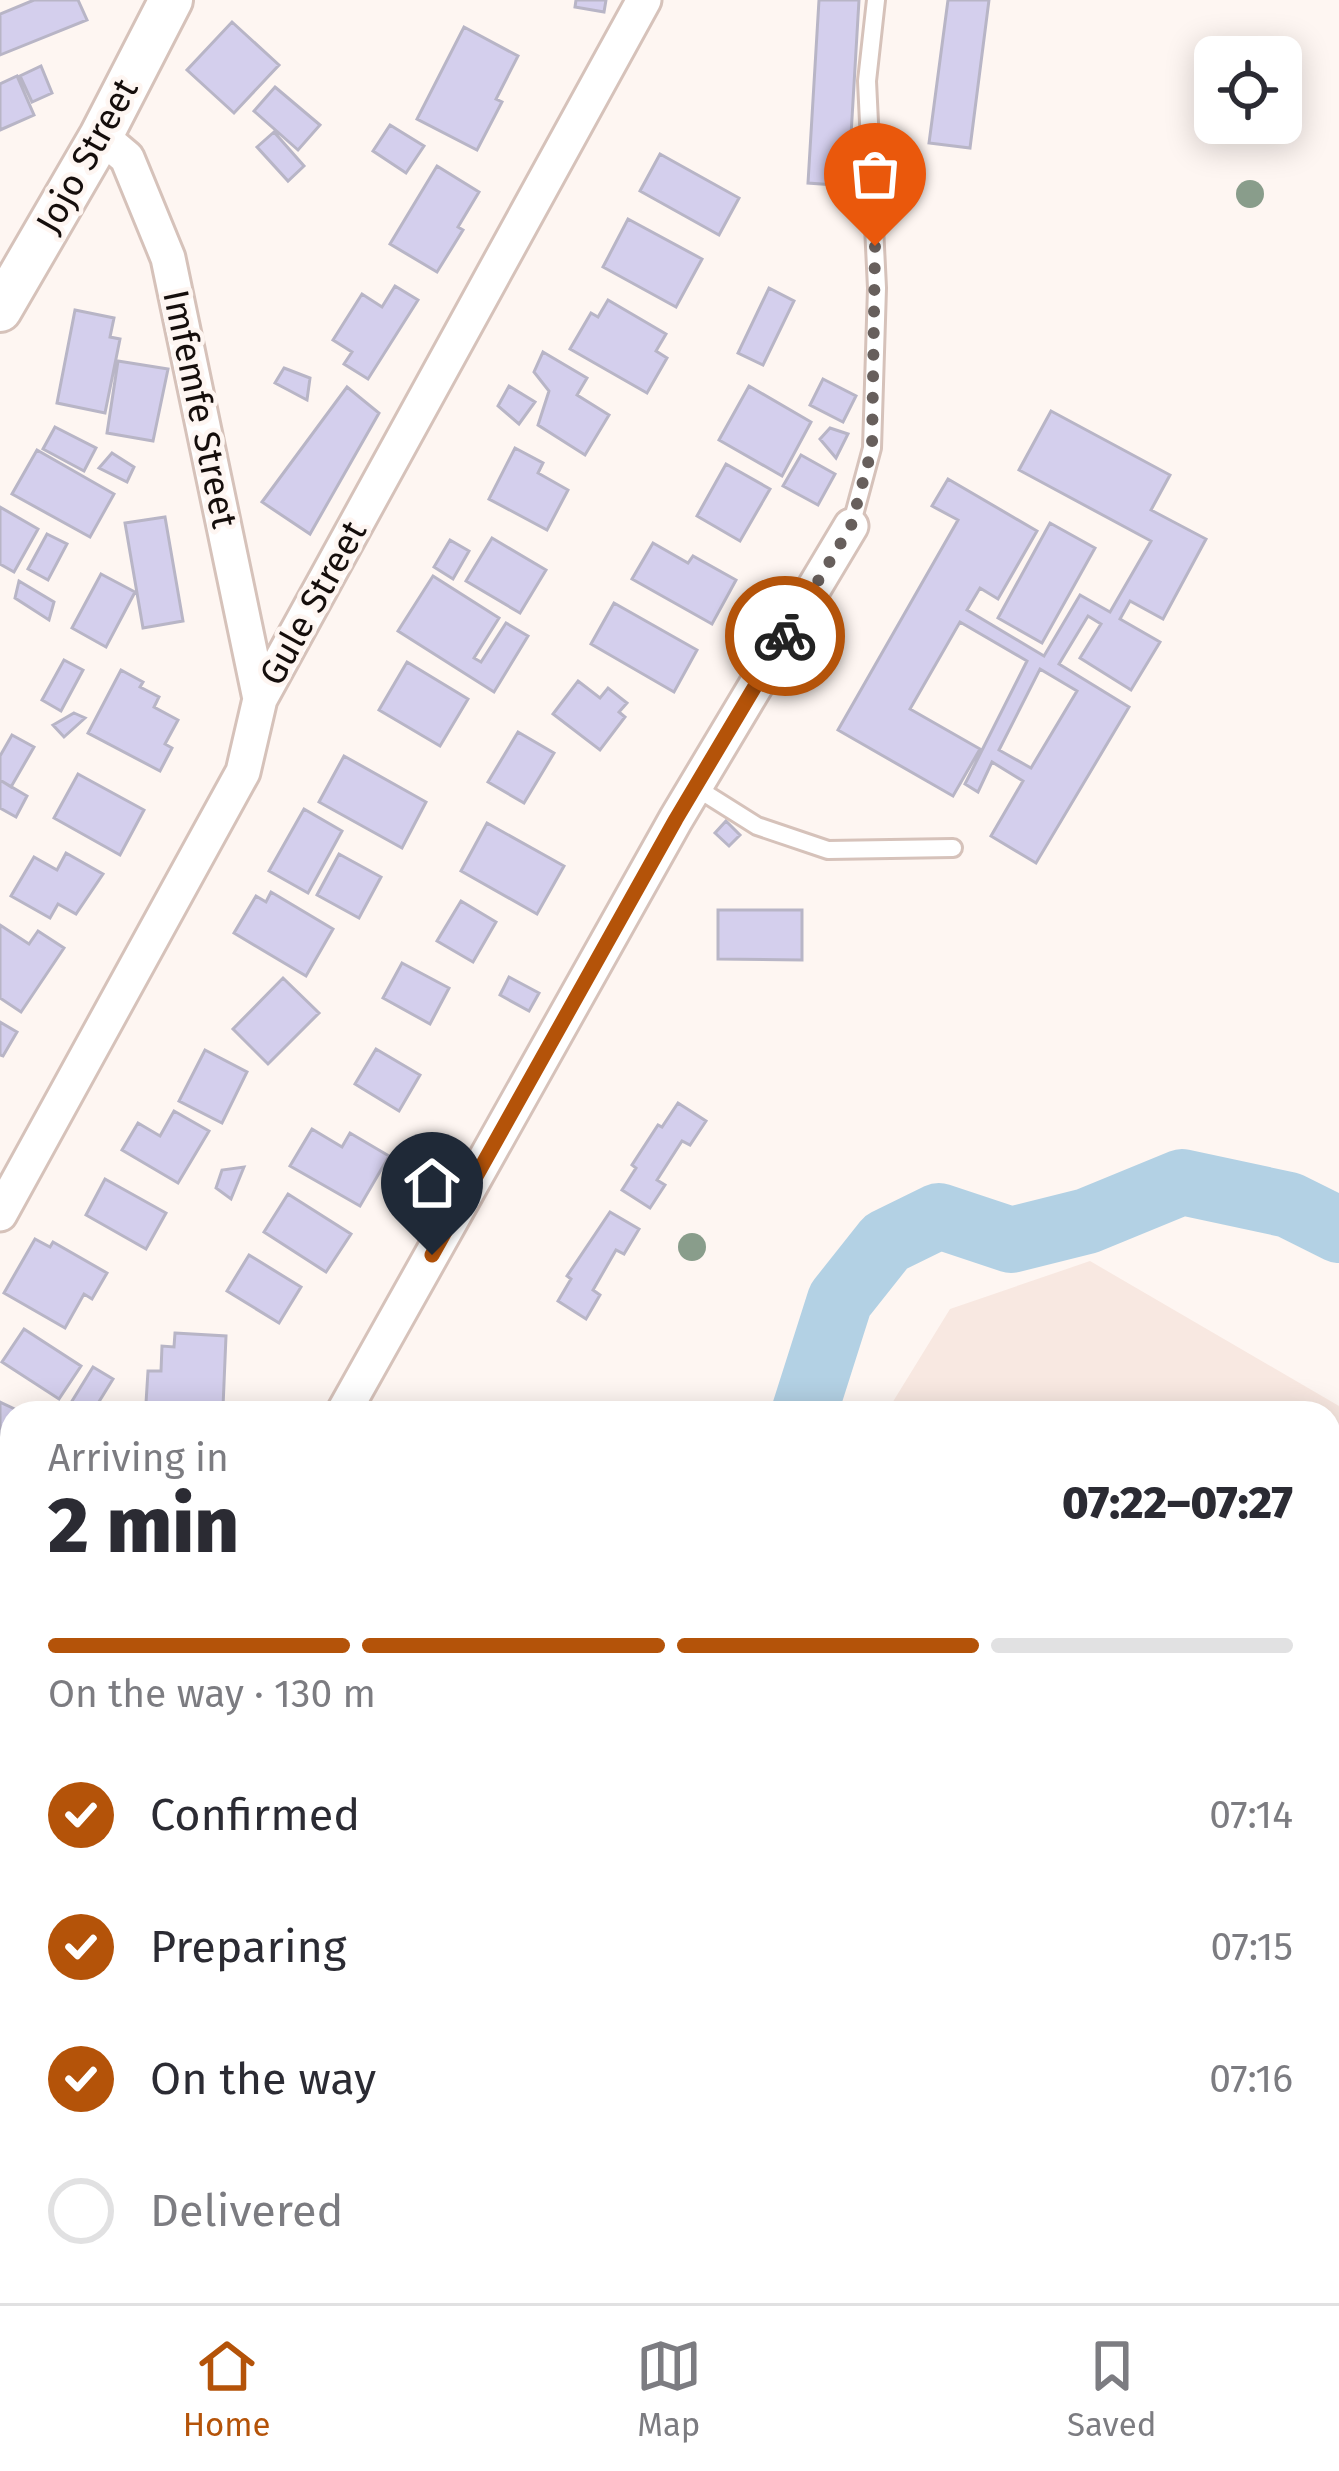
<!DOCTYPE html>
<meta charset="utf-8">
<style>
:root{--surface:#fff;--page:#f7f7f7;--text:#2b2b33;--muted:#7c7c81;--line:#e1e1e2;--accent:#b45309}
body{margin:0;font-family:"Fira Sans",sans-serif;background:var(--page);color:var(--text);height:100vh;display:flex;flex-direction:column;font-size:45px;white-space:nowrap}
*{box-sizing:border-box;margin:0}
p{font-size:39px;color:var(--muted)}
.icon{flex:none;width:66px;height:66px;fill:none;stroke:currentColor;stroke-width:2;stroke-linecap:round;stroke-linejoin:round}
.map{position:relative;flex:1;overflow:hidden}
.details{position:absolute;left:0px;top:1401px;width:1341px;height:903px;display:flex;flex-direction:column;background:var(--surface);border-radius:36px 36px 0 0;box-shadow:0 6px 30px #0003}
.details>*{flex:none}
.buttons{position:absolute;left:1194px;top:36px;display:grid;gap:24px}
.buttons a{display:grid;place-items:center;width:108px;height:108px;border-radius:18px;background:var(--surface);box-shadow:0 6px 30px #0003;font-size:60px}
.pin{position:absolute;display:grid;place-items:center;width:102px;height:102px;color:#fff;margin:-123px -51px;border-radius:50% 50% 50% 0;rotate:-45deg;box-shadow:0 0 12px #0007}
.pin .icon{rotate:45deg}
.courier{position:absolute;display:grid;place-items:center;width:120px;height:120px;margin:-60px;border:9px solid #b45309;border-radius:50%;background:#fff;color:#222;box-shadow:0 3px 15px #0007}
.headline em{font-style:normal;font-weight:800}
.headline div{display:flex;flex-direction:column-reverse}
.headline{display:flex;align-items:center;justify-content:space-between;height:204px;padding:0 48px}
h1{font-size:78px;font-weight:800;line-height:90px}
.bar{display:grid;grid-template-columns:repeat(4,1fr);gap:18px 12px;align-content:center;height:144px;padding:0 48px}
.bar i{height:15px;border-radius:9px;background:var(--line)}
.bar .current{background:var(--accent)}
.bar p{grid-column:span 4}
ol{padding:0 48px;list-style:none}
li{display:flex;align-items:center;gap:36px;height:132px}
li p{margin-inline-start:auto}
li .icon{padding:12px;border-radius:50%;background:var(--accent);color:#fff;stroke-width:4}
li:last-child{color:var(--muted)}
li i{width:66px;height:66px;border:6px solid var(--line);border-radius:50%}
.menu{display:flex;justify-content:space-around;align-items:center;height:168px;border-top:3px solid var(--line);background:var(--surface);font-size:33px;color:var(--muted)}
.menu a{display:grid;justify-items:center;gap:6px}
.menu .current{color:var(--accent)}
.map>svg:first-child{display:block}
</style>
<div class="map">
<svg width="1339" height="2303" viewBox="0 0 1339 2303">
<rect width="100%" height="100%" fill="#fef6f2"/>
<!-- built -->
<path fill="#f8e8e1" d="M1090,1261L1339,1406V2303H635L642,2292H1329V1413H886L950,1309Z"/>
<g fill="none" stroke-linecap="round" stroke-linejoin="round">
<!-- river -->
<path stroke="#b3d1e4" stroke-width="66" d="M804,1413L840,1300L886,1242L939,1216L1011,1240L1087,1221L1182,1182L1289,1205L1339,1230
M459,2303L463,2292"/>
</g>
<!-- building -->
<path fill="#d4cfed" stroke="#b8b5c6" stroke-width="3" fill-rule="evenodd" d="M34,0H78L87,20L0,55V14Z
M576,0H606L604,12L575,7Z
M819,0H859L848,186L808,183Z
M948,0H989L970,148L929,143Z
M232,22L279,65L234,113L187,70Z
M464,27L518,56L496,99L502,102L477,150L417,119Z
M41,66L52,93L32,102L20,76Z
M17,76L34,115L0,130V84Z
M275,87L320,125L298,150L254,111Z
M390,125L424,146L406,173L373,151Z
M274,132L304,166L288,181L257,147Z
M660,154L739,198L719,235L640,191Z
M437,166L479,192L458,227L463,230L437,272L390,244Z
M628,219L702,259L676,307L603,267Z
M395,286L418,300L368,379L344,364L352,352L333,340L362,294L382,307Z
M769,288L794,301L763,365L738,353Z
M608,300L666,334L656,351L667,358L647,393L570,349L591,313L598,317Z
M75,310L114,318L110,337L120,339L105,413L57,403Z
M543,352L587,378L577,395L609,415L585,455L538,425L549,391L534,372Z
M118,361L168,369L153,441L107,433Z
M284,368L310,378L307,400L275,383Z
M823,379L856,396L843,422L810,405Z
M509,386L535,402L519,424L498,406Z
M749,386L811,422L782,476L719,440Z
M347,387L379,413L310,534L262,502Z
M1051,411L1170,475L1151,510L1206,539L1163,619L1130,601L1120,619L1160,642L1131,690L1080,658L1101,624L1088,616L1059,664L1129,707L1036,863L991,836L1023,781L992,762L978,792L965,784L1027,661L960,622L910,709L980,749L953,796L838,730L958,520L932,506L948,479L1037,531L998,599L980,588L967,610L1044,656L1080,595L1110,612L1151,541L1019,470ZM1040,669L1077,691L1031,768L999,750Z
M55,427L96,448L84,471L43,449Z
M830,428L848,434L836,458L820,439Z
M515,448L543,463L538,473L568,490L547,530L489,499Z
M37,450L114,494L90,537L12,494Z
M112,453L134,467L127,482L99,468Z
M801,455L835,474L818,505L783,486Z
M726,464L770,489L740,541L697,516Z
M0,507L38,529L14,572L0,564Z
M165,517L183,621L143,628L125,523Z
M1050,523L1095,548L1042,643L998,618Z
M47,534L67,544L48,580L28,569Z
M492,538L546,570L520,613L466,581Z
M450,540L469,551L453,579L434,567Z
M653,543L688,563L693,556L736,580L712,624L632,579Z
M101,574L135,592L106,647L72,628Z
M433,576L499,618L474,658L481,662L506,623L528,636L494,692L398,631Z
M19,581L54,602L49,620L15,598Z
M614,603L697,650L674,692L591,644Z
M64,660L83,670L61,711L42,700Z
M407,662L468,699L440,746L379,710Z
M121,670L143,682L140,687L159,697L154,707L178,720L165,744L172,748L160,771L88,733Z
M578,681L600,698L608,688L627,703L619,712L625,717L600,750L553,714Z
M74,713L85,718L64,737L53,725Z
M518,732L554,753L524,803L488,782Z
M12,735L34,747L11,787L0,780V756Z
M344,756L426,802L402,848L319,802Z
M78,774L144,810L120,855L54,818Z
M0,780L27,796L16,817L0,808Z
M304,809L342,831L308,893L269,871Z
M726,821L740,835L729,846L715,833Z
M487,823L564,866L537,914L461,871Z
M66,853L103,874L76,914L58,904L50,918L11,896L34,857L57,870Z
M339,854L381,877L359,918L317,895Z
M271,892L333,929L306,976L234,933L256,896L266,902Z
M461,901L496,922L473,962L437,941Z
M718,910H802V960L718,959Z
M0,925L29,944L38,931L64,948L21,1012L0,998Z
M402,963L449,988L430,1024L383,998Z
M509,977L539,993L529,1011L500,995Z
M283,978L319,1013L268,1064L233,1029Z
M0,1022L17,1032L3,1056L0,1055Z
M376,1049L420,1075L399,1111L355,1084Z
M205,1050L247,1072L222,1123L179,1101Z
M678,1103L706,1121L690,1145L682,1141L657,1180L665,1185L650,1208L622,1190L636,1168L632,1165L658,1125L662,1127Z
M174,1111L209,1131L178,1183L122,1150L138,1123L160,1136Z
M312,1129L342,1147L350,1133L389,1156L360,1206L290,1166Z
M244,1167L231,1199L216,1188L222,1170Z
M105,1179L166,1213L146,1249L86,1215Z
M288,1194L351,1234L326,1272L264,1232Z
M610,1212L639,1229L624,1254L616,1250L593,1290L600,1295L586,1319L558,1301L571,1279L567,1276Z
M35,1239L50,1247L53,1242L107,1273L92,1299L84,1294L65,1328L4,1293Z
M249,1255L301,1287L279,1323L227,1291Z
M24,1329L81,1366L59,1399L2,1362Z
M175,1333L226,1336L223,1407L146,1403L148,1371H161L162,1346L174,1347Z
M93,1367L113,1379L92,1413H80L69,1406Z
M0,1402L19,1411L30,1409L32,1413H12V1445L0,1448Z
M1329,1476L1339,1481V1559L1329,1554Z
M6,1747H12V1806L3,1805Z
M1339,2054V2092L1329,2088V2074Z
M1329,2131L1339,2136V2205L1329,2199Z
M0,2251H12V2303H0Z
M1329,2261L1339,2266V2303H1200L1206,2292H1329Z
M677,2292H900L921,2303H671Z"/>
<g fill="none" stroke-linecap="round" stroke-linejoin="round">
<defs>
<path id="service" d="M851,526L872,448L877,288L867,81L876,0
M695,787L757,826L828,850L953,848
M1329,1569L1339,1575
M1329,1697L1339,1702
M1329,1794L1339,1773
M1329,1827L1339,1832
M987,2292L1006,2303
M1086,2303L1091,2292"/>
<path id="minor" d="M101,136L127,158L168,258L260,699
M0,1214L243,772L260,699L644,0
M343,1413L676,819L851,526
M0,1532L12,1529
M0,1962L12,1959"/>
<path id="tertiary" d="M0,310L101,136L171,0
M158,2292L185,2303
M106,2303L112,2292"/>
</defs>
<!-- service casing -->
<use href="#service" stroke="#d6c2ba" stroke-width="22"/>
<!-- minor casing -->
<use href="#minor" stroke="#d6c2ba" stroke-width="39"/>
<!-- tertiary casing -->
<use href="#tertiary" stroke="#d6c2ba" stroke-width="48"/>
<!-- service -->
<use href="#service" stroke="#fff" stroke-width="16"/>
<!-- minor -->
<use href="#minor" stroke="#fff" stroke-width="33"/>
<!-- tertiary -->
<use href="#tertiary" stroke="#fff" stroke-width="42"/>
</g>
<!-- trees -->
<g fill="#899d8b">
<circle cx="1250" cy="194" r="14"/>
<circle cx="692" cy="1247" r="14"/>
</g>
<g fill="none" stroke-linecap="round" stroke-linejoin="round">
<!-- done -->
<path stroke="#675f5c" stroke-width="12" stroke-dasharray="0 21.6" d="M785,636L851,526L872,448L875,246"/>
<!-- route -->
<path stroke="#b45309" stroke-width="15" d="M432,1255L676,819L785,636"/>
</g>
<g text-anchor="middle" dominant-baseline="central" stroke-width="9" stroke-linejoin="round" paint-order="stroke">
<!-- street labels -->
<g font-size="36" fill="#150e0c" stroke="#fef6f2">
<text transform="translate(87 156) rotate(-61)">Jojo Street</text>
<text transform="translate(200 409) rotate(78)">Imfemfe Street</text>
<text transform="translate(313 603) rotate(-61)">Gule Street</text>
</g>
</g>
</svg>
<div class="buttons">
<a><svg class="icon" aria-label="locate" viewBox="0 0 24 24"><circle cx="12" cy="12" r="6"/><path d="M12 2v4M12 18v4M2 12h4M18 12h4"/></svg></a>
</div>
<div class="pin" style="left:875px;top:246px;background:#ea580c"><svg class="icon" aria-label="bag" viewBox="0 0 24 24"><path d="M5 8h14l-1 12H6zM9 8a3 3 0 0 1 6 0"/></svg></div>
<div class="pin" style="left:432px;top:1255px;background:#1f2937"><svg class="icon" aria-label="home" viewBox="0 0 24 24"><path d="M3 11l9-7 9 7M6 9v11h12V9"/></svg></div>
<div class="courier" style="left:785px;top:636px"><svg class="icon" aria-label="bike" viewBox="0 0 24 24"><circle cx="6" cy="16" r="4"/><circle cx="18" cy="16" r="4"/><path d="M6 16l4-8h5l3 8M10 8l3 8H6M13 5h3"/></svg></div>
<section class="details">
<div class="headline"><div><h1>2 min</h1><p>Arriving in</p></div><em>07:22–07:27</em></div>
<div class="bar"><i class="current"></i><i class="current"></i><i class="current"></i><i></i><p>On the way · 130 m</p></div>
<ol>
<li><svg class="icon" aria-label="check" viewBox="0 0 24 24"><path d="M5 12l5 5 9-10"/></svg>Confirmed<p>07:14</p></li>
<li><svg class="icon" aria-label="check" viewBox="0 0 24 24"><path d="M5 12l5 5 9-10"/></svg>Preparing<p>07:15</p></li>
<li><svg class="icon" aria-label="check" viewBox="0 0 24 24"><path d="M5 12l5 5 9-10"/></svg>On the way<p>07:16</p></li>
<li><i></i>Delivered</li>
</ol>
</section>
</div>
<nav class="menu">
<a class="current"><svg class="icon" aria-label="home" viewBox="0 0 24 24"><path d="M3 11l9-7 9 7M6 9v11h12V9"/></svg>Home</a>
<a><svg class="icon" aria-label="map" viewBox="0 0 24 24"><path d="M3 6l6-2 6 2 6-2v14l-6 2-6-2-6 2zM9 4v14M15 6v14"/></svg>Map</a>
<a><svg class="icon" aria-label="saved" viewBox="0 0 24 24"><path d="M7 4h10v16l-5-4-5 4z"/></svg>Saved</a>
</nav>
